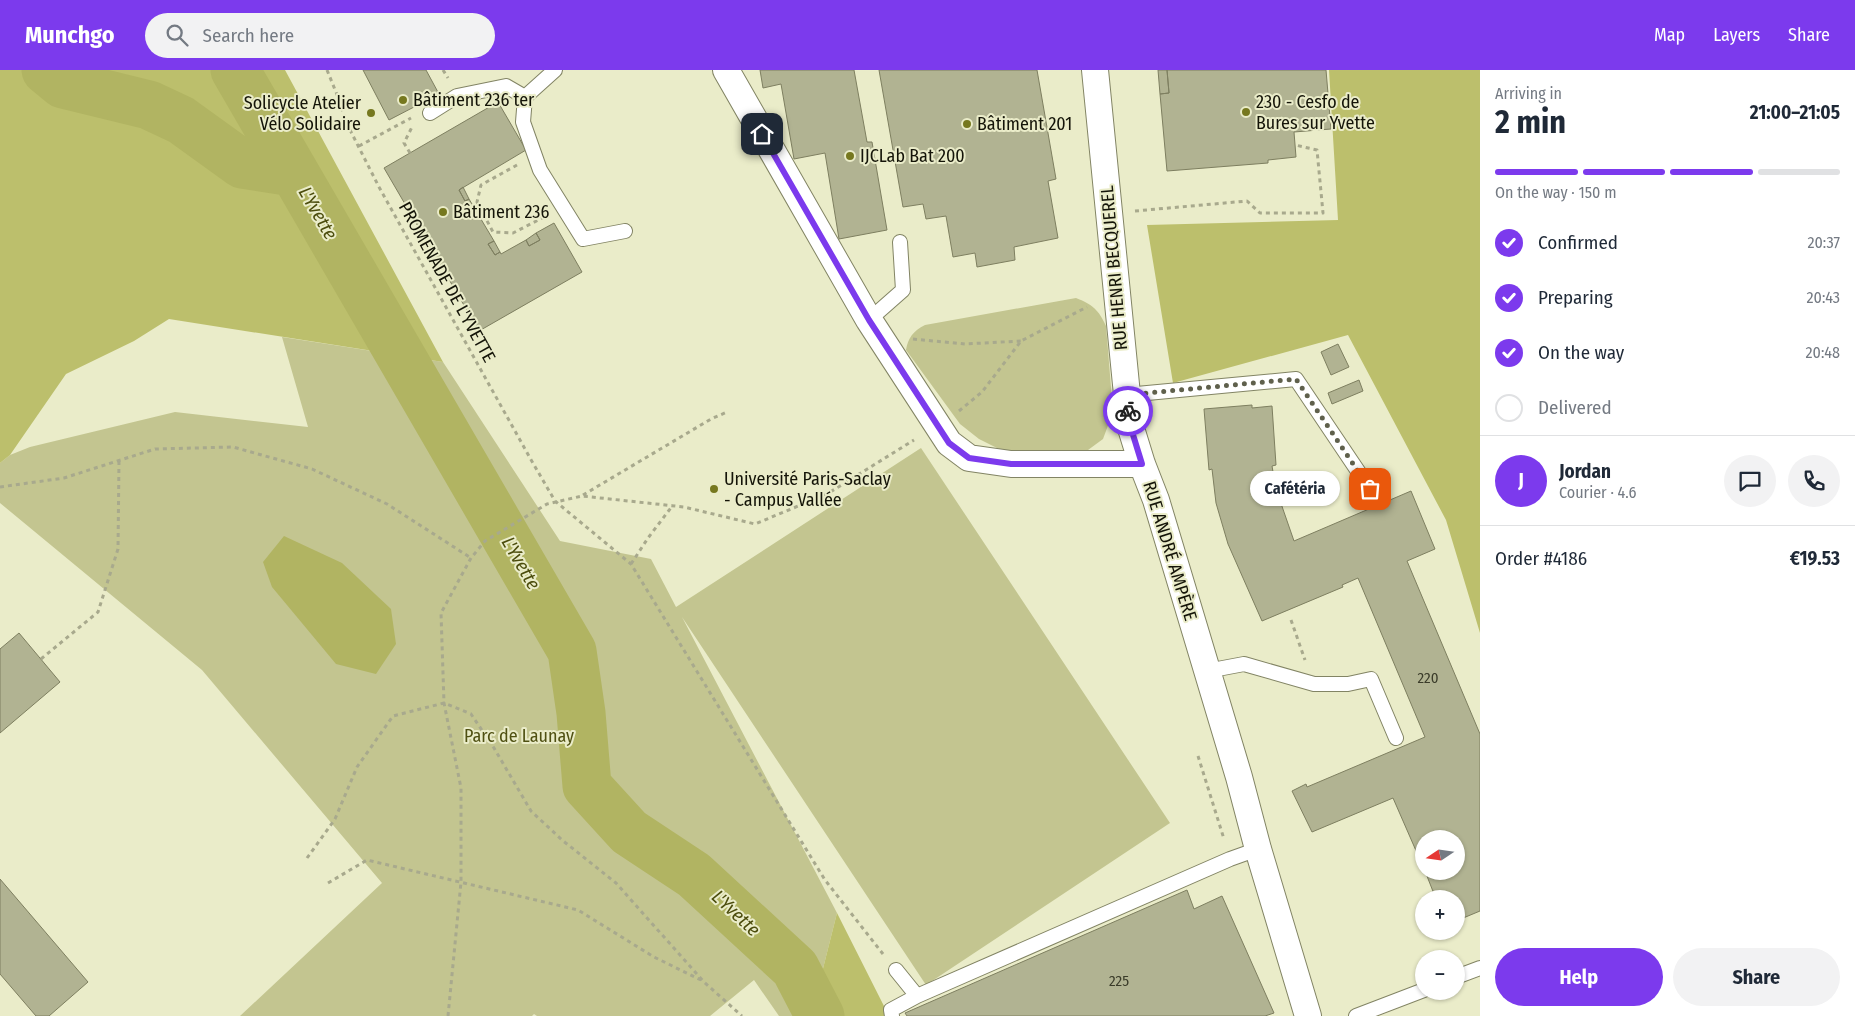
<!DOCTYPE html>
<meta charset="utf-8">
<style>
:root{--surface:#fff;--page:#f2f2f3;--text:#1f2937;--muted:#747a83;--line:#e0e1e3;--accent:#7c3aed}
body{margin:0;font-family:"Fira Sans Condensed",sans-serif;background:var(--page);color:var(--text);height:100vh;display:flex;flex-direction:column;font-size:19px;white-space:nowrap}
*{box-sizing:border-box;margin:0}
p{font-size:16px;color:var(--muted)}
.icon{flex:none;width:28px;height:28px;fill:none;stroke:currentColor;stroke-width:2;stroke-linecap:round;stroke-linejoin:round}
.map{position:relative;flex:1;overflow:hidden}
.details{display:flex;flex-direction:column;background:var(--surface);width:375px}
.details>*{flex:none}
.needle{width:32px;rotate:257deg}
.controls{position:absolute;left:1415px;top:760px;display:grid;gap:10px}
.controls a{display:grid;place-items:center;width:50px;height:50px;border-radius:50%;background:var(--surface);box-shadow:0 1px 4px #0004;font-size:25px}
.pin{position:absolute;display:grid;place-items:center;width:42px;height:42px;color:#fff;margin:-21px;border-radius:10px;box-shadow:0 2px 8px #0006}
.courier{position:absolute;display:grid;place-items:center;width:50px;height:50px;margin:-25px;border:4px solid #7c3aed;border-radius:50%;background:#fff;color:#222;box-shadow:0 1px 6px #0007}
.bubble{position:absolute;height:35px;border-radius:18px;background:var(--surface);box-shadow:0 1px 4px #0004;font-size:16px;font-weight:700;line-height:35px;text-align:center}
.summary em{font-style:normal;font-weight:700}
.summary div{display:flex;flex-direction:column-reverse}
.summary{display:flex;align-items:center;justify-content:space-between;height:85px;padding:0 15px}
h1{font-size:32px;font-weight:700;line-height:38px}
.bar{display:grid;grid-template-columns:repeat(4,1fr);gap:8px 5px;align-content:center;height:60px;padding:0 15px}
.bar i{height:6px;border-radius:4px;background:var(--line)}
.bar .current{background:var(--accent)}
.bar p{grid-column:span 4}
.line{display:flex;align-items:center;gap:12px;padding:0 15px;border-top:1px solid var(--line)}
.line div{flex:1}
.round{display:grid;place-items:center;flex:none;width:52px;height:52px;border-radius:26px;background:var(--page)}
ol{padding:0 15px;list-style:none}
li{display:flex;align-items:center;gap:15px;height:55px}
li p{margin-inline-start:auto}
li .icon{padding:5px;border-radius:50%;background:var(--accent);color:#fff;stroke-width:4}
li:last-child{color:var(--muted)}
li i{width:28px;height:28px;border:2px solid var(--line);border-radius:50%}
.cta{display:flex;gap:10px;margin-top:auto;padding:10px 15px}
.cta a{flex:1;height:58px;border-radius:30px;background:var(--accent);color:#fff;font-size:20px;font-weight:700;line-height:58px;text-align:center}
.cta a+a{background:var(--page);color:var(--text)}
header{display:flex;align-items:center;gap:30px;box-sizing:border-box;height:70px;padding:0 25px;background:var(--accent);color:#fff}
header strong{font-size:24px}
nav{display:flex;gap:28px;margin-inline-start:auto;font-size:18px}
.search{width:350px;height:45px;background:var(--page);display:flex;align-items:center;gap:12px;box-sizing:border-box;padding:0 18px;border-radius:28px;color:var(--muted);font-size:19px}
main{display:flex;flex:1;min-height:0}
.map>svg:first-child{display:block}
</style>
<header>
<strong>Munchgo</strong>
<div class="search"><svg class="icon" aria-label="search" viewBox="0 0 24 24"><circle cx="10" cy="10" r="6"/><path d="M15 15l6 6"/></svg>Search here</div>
<nav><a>Map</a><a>Layers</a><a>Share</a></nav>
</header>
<main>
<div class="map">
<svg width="1480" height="946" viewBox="0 0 1480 946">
<rect width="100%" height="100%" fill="#eaecc9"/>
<!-- green -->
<path fill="#c3c590" d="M1076,228C1092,234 1099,240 1106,256L1113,342L1103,369L1088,380H1001L979,369L960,354L906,280C908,268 913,261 925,255Z
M282,267L443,292L560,471L651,489L676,537L921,378L1170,753L926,915L682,547L837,843L811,946H779L754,910L710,946H537L534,944L532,946H240L382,813L202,600L0,433V393L10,385L30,377L175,342L308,357Z"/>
<!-- forest -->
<path fill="#bcbf6c" d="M0,0H285L443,292L169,249L134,271L66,304L10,385L0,393Z
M1329,0H1480V563L1446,450L1348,265L1173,313L1147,155L1338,150Z
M837,843L889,946H811Z"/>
<!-- water -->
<path fill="#b1b462" d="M284,466L342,493L391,539L396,574L376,604L336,594L272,517L263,492Z"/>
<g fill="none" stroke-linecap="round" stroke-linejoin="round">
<!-- river -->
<path stroke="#b1b462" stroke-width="49" d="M46,0L63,14L149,35L181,50L242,94L293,102
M235,0L572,581L581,643L587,716L629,762L694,805L795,898L820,946"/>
</g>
<!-- building -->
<path fill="#b1b392" stroke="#7e7f60" d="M363,0H426L439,24L389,50Z
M760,0H854L867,72H872L887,160L839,169L825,83L794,89L781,14L763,18Z
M879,0H1037L1056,109L1048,111L1058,168L1014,177L1015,190L977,197L975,183L953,187L946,146L926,149L923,134L903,137Z
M1158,0H1167L1169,23L1160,24Z
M1167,0H1326L1331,59L1294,62L1296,87L1268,90V93L1167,101L1160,24L1169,23Z
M498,32L526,80L459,120L465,131L469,129L494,171L488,174L495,185L500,182L501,184L526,170L529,176L540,170L536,163L554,153L582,202L479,261L384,98Z
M463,117L469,129L465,131L459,120Z
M536,163L540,170L529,176L526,170Z
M494,171L500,182L495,185L488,174Z
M1338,274L1349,297L1331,305L1321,282Z
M1359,310L1363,321L1332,334L1328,323Z
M1252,335V338L1272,336L1276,395L1272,396L1276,419L1294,471L1411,421L1435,479L1407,491L1480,664V841L1456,851V829H1436L1425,801H1456V769H1424V799L1393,728L1312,762L1292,721L1306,714L1307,717L1425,667L1358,508L1342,515L1343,517L1262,551L1228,474L1216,433L1212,399L1209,400L1204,339Z
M19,563L60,612L0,663V579Z
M0,809L88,912L49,946H36L0,904Z
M1187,820L1194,839L1222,826L1274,943L1265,946H907L905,943Z"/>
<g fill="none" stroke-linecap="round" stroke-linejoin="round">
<defs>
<path id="service" d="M525,27L555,0
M430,43L457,26L506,16L525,27L523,52L540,100L583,169L625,161
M869,250L903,220L900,172
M1126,325L1296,309L1370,419
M1207,601L1244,594L1314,614H1348L1371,609L1396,668
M1456,907L1480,898
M917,926L1230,789L1258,779
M892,946L891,940L917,926L896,900
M1356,946L1424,920"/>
<path id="minor" d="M726,0L869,250L949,373L969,388L1011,394H1142
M1095,0L1130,355L1142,394L1156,430L1239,707L1258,779L1308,946"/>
</defs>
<!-- service casing -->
<use href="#service" stroke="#828464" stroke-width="16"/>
<!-- minor casing -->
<use href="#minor" stroke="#828464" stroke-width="28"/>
<!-- path -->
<path stroke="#a8a98d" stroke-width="3" stroke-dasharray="4 4" stroke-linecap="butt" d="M327,0L338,27L346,52L379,117L530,388L555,431L631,494L825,810L883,884
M443,0L448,8
M359,76L411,48
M410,83L404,73L413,55
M517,95L481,115L477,132L493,162L513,163L546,146
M1135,141L1247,131L1260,143H1323L1317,80L1295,75
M913,269L965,274L1021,271
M959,341L982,322L1021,271L1087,237
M0,417L64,408L155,379L233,377L312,399L387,434L471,488
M583,425L711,349L727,342
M631,494L648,468L673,435
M1291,550L1305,590
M41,589L98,542L118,479L119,390
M1198,686L1224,769
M307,788L335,749L357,697L393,646L444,633L471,644L494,678L531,741L562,770L616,813L704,912L742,946
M328,813L367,790L578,840L654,887L701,910
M448,946L461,812V718L444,633L441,543L471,488L485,471L547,434L582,426L684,437L755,454L827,424L914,370"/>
<!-- service -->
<use href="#service" stroke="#fff" stroke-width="14"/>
<!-- minor -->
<use href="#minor" stroke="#fff" stroke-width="26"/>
</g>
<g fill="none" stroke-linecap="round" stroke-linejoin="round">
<!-- done -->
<path stroke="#5f604c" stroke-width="5" stroke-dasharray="0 9" d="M1128,341L1126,325L1296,309L1370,419"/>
<!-- route -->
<path stroke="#7c3aed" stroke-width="6" d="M762,64L869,250L949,373L969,388L1011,394H1142L1130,355L1128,341"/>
</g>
<!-- markers -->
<g fill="#76781f" stroke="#eaecc9" stroke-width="2">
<circle cx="403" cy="30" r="5"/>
<circle cx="1246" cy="42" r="5"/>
<circle cx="371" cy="43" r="5"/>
<circle cx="967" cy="54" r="5"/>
<circle cx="850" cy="86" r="5"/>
<circle cx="443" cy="142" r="5"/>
<circle cx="714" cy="419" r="5"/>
</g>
<g text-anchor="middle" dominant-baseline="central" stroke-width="4" stroke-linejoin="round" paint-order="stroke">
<!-- number labels -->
<g font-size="15" fill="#3b3c2a">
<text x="1428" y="608">220</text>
<text x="1119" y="911">225</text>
</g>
<!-- poi labels -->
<g font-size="18" fill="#141408" stroke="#eaecc9" text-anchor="start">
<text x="413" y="30">Bâtiment 236 ter</text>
<text x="1256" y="32">230 - Cesfo de<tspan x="1256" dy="21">Bures sur Yvette</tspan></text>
<text x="361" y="33" text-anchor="end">Solicycle Atelier<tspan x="361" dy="21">Vélo Solidaire</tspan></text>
<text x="977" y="54">Bâtiment 201</text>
<text x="860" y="86">IJCLab Bat 200</text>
<text x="453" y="142">Bâtiment 236</text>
<text x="724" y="409">Université Paris-Saclay<tspan x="724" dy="21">- Campus Vallée</tspan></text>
</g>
<!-- street labels -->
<g font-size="18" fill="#141408" stroke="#eaecc9">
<text transform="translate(1114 198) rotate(-95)">RUE HENRI BECQUEREL</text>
<text transform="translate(447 212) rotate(61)">PROMENADE DE L'YVETTE</text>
<text transform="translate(1170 481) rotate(73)">RUE ANDRÉ AMPÈRE</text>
</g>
<!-- park labels -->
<g font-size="18" fill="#4f5012" stroke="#eaecc9">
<text x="519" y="666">Parc de Launay</text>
</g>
<!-- water labels -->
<g font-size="19" font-style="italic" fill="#4c4d0d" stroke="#eaecc9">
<text transform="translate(318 143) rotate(60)">L'Yvette</text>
<text transform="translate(521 493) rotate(60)">L'Yvette</text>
<text transform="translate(736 843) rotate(43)">L'Yvette</text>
</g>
</g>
</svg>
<div class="controls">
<a><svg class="needle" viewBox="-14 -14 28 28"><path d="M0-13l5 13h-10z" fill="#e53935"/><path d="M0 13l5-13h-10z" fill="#747a83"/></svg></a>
<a>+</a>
<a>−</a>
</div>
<div class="pin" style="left:1370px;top:419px;background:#ea580c"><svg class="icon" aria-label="bag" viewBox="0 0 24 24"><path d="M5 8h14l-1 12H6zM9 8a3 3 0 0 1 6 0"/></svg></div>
<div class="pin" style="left:762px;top:64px;background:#1f2937"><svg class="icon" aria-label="home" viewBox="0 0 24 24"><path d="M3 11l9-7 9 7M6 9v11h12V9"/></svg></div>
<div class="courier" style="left:1128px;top:341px"><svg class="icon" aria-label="bike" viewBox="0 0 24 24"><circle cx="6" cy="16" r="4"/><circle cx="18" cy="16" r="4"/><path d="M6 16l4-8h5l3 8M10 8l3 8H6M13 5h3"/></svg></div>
<div class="bubble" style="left:1250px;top:401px;width:90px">Cafétéria</div>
</div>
<section class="details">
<div class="summary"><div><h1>2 min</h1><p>Arriving in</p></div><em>21:00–21:05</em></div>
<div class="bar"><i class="current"></i><i class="current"></i><i class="current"></i><i></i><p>On the way · 150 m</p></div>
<ol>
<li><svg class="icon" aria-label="check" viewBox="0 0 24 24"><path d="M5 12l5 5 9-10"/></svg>Confirmed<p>20:37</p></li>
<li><svg class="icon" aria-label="check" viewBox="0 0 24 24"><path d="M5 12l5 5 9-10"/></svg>Preparing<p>20:43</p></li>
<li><svg class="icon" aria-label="check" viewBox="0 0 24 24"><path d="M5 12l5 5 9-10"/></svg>On the way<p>20:48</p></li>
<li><i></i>Delivered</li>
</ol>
<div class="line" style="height:90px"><b class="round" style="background:var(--accent);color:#fff">J</b><div><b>Jordan</b><p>Courier · 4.6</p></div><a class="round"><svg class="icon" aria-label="chat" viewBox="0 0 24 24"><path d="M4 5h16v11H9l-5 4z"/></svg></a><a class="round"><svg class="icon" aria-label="phone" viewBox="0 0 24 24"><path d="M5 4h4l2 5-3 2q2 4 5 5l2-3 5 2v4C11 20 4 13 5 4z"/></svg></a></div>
<div class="line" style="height:65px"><div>Order #4186</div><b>€19.53</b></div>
<div class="cta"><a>Help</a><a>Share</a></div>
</section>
</main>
